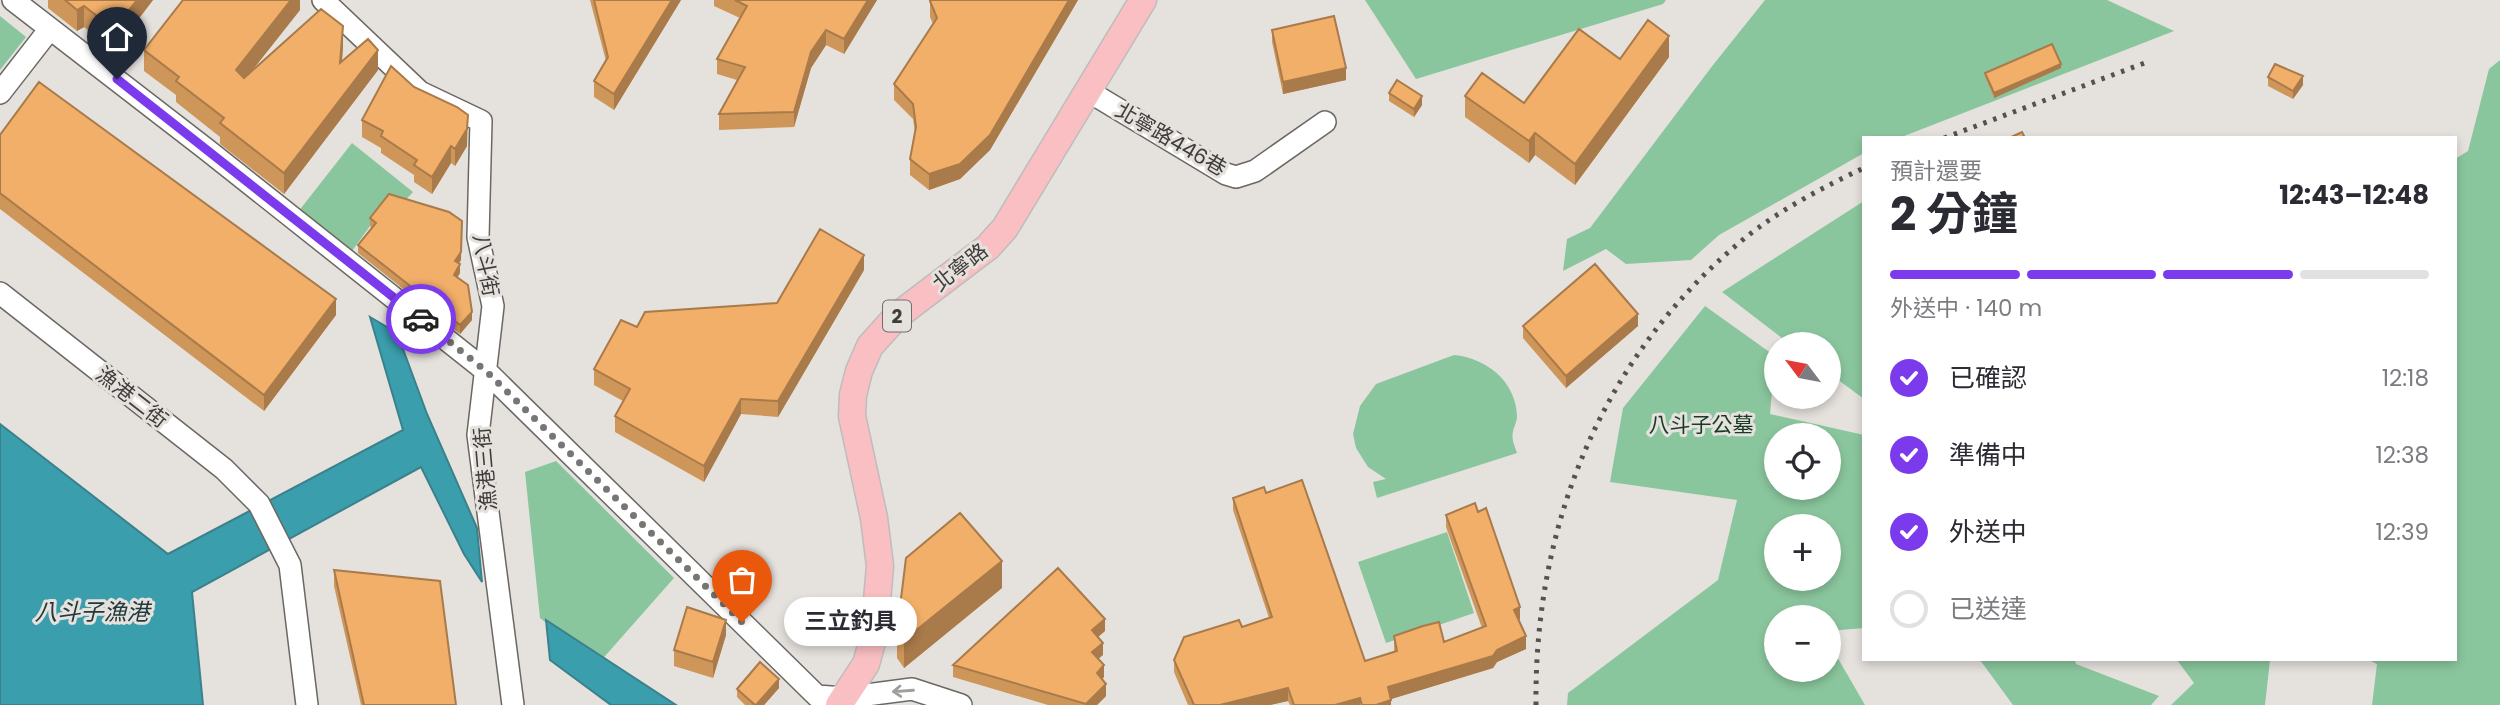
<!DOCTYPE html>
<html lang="zh-TW">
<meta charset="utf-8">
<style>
:root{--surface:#fff;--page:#f7f7f7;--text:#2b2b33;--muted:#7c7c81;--line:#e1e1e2;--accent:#7c3aed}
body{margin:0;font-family:Poppins,"Noto Sans TC",sans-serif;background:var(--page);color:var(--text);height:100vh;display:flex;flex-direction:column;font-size:26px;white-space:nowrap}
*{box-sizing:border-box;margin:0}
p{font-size:23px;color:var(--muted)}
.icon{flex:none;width:38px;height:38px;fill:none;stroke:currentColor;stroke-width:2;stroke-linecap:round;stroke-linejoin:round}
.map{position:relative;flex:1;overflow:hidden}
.panel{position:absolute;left:1862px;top:136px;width:595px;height:525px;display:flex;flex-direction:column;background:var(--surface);border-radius:0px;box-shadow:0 4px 10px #0003}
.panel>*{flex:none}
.needle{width:46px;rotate:302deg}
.fabs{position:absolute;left:1764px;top:332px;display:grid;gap:14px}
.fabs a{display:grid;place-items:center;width:77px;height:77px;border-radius:50%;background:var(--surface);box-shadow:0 4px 10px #0003;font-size:35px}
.pin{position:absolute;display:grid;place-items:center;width:60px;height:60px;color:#fff;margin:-72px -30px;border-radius:50% 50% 50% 0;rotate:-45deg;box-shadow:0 0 7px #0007}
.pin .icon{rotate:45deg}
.courier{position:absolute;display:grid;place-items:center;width:70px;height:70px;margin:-35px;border:5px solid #7c3aed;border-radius:50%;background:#fff;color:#222;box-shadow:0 2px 9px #0007}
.bubble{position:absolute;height:49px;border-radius:24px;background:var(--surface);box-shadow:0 4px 10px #0003;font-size:23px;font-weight:700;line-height:49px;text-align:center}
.head em{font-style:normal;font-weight:700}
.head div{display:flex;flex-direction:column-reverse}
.head{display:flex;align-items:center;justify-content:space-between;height:119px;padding:0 28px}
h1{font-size:46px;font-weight:700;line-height:52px}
.bar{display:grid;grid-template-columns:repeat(4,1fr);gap:10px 7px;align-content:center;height:84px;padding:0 28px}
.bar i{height:9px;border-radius:5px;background:var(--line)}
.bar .selected{background:var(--accent)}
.bar p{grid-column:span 4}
ol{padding:0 28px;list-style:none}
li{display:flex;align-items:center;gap:21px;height:77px}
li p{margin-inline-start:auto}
li .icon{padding:7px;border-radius:50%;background:var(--accent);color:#fff;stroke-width:4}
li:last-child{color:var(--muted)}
li i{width:38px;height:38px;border:4px solid var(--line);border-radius:50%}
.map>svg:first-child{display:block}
</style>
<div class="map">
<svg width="2500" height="705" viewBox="0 0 2500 705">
<rect width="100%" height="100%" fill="#e5e1dd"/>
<!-- green -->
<path fill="#8ac69d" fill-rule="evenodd" d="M1365,0H1666L1663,4L1416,79Z
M1765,0H2107L2174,31L1899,138H1864V153L1719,235L1691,260L1626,264L1606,249L1563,271L1567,239L1590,228L1713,65Z
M0,16L26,37L0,70Z
M2500,60V705H2372L2377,664L2369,660H2455V159L2468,151L2489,69Z
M352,143L413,192L402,204L388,201L352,251L298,212Z
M1864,201V399L1829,373V345H1791L1722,292Z
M1705,306L1775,356L1770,414L1864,435V628L1829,631V618H1776V670H1829V643L1865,705H1567L1568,693L1718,580L1737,500L1610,482L1623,408ZM1776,436H1829V488H1776ZM1776,527H1829V579H1776Z
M1454,355C1486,358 1516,381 1517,416C1517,422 1514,426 1513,432C1511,439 1515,447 1517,453L1377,498L1373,482L1386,479L1368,467L1356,448L1353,434L1360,406L1376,384Z
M556,461L674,578L598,664L540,618L525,472Z
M1447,532L1474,613L1386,643L1358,562Z
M1980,660H2075L2076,664L2159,696L2151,705H2013Z
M2177,660H2270L2265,705H2171L2194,683Z"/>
<!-- water -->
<path fill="#3a9ead" stroke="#3b818b" stroke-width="2" d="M370,317L397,333L427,414L477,528L482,582L464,554L421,467L192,592L203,705H0V424L168,554L403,430Z
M546,620L676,705H611L550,660Z"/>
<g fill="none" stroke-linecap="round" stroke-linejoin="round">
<defs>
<path id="minor" d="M13,0L206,149L486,371L817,696L844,698L912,689L961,705
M323,0L420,92L481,121L478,237L493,306L478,435L513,705
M1088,91L1226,174L1236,177L1255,171L1325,122
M0,93L49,30
M0,293L224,469L259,504L290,565L307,705"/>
<path id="major" d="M839,705L866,664L874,635L880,566L874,518L852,416L853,395L859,371L870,346L897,316L988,247L1005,228L1143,0"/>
</defs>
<!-- minor casing -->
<use href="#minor" stroke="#6b6864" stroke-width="24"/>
<!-- major casing -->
<use href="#major" stroke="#bdbdbc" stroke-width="29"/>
<!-- minor -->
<use href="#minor" stroke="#fff" stroke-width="21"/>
<!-- major -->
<use href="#major" stroke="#f9bfc2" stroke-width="26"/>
<!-- rail -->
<path stroke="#545250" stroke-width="5" stroke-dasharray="3.5 7" stroke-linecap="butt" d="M1944,138L2150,61
M1536,705C1534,524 1603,354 1745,238C1778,211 1825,186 1864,168"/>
</g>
<!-- wall -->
<path fill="#cf965a" d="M48,0H153L114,51L84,27L77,31L48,8Z
M300,0V10L253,69L343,47L342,61L378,70L284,194L220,144V137L176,102V95L144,71V50Z
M590,0H681L614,110L594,97V81L606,61Z
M714,0H877L844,54L826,45L811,68L794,127L719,130V114L737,80L717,74V59L740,18L714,6Z
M930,0H1078L990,150L960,179L929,190L910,175V159L915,133L913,119L894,100V84L933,24L930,17Z
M1272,30L1346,80L1283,94L1272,42Z
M1669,57L1575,185L1535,155L1529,163L1465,117V96L1524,103L1620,59Z
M2061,68L1994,98L1985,77V73Z
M2268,77L2303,85L2293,99L2268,86Z
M1389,93L1422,105L1414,117L1389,101Z
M362,120L467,146L455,166L451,163L432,194L414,182V175L381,153V148L362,137Z
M0,135L336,315L264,411L0,209Z
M370,218L461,260L459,263L460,273L457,278L472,320L460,334L358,253V245L372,228L370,226Z
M864,270L778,417L741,414L704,482L615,432V416L623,401L594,385V369L637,327L777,303Z
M1523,326H1638L1566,388L1523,338Z
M1266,493L1365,661L1394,651V636L1444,642L1482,628L1446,527V515L1478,512L1520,619L1519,620L1526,649L1497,662L1493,668L1391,699V705H1290L1288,701L1270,705H1188L1174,672V660L1242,627L1269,618L1233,510V498Z
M334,570L456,705H361L334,586Z
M1002,588L904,668L897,658V631Z
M1105,631L1098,637L1103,655L1098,658L1104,677L1102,679L1106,696L1097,705H1048L953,677V665Z
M726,635L713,678L674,666V650Z
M779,688L764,705H745L737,697V689Z"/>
<!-- shaded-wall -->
<path fill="#a97a4a" d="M137,0H153L114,51V29Z
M291,0H300V10L236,91V70Z
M672,0H681L614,110V94Z
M868,0H877L844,54V39Z
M1069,0H1078L990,150L960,179L929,190V174Z
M84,6V27L77,31V10Z
M343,26V47L340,84V63Z
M826,30V45L811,68L794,127V112L811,52Z
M1669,36V57L1575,185V164Z
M378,50V70L284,194V173Z
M2061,64V68L1994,98V93Z
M1346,68V80L1283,94V82Z
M2303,76V85L2293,99V91Z
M1422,96V105L1414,117V109Z
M468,115L467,146L455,166V149Z
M1535,133V155L1529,163V141Z
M451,146V163L432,194V177Z
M462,221L461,260L455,269V261Z
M864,255V270L778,417V401Z
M460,264V273L454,283V275Z
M336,299V315L264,411V395Z
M472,312V320L460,334V325Z
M1638,314V326L1566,388V376Z
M741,399V414L704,482V466Z
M1002,561V588L904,668V640Z
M1520,607V619L1514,622V610Z
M1105,619V631L1092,642V630Z
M726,620V635L713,678V662Z
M1526,636V649L1497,662L1493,668L1388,700V687L1497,650Z
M1103,643V655L1092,664V652Z
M1104,665V677L1097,685V673Z
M779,679V688L764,705H756Z
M1106,684V696L1097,705H1086Z
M1288,688V701L1270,705H1220Z
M1360,698V705H1335Z
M1391,700V705H1376Z"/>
<!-- building -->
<path fill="#f1af69" stroke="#a97a4a" stroke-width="2" d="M65,0H137L114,29L84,6L77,10Z
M183,0H291L236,70L244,78L321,9L343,26L340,63L368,39L378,50L284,173L220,123L224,118L176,81L179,77L144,50Z
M594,0H672L614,94L594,81L608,57Z
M735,0H868L844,39L826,30L811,52L794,112L719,114L745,67L717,59L747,6Z
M930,0H1069L990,135L960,164L929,174L910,159L916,127L913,104L894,84L937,18L930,1Z
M1334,16L1346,68L1283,82L1272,30Z
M1648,20L1669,36L1575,164L1535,133L1529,141L1465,96L1482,73L1524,103L1579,29L1620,59Z
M2052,44L2061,64L1994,93L1985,73Z
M2275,64L2303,76L2293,91L2268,77Z
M391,66L414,87L457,107L468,115L467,129L455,149L451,146L432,177L414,165L417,160L381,136L383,131L362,120Z
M1397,80L1422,96L1414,109L1389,93Z
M39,82L336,299L264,395L0,193V135Z
M2022,132L2025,138H2009Z
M389,194L449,212L462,221L461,252L455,261L460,264L454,275L468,285L472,312L460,325L358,245L376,223L370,218Z
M820,229L864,255L778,401L741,399L704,466L615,416L630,389L594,369L621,320L637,327L645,312L777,303Z
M1595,264L1638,314L1566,376L1523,326Z
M1302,480L1365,661L1397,651L1394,636L1423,626L1439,622L1444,642L1486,626L1446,515L1475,503L1478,512L1486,508L1520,607L1514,610L1526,636L1497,650L1493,656L1388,687L1391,700L1376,705H1362L1360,698L1335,705H1294L1288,688L1220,705H1194L1174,660L1184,637L1239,620L1242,627L1272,617L1233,498L1264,487L1266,493Z
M960,513L1002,561L904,640L897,631L906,558Z
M1058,568L1105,619L1092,630L1103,643L1092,652L1104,665L1097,673L1106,684L1086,704L953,665Z
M334,570L440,581L456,705H364Z
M687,607L726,620L713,662L674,650Z
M760,662L779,679L756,705H755L737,689Z"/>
<!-- one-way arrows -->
<defs><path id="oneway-shaft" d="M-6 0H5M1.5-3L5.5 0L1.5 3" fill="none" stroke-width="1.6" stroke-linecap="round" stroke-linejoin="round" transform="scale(1.75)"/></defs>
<use stroke="#9e9e9d" href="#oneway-shaft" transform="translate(903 691) rotate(176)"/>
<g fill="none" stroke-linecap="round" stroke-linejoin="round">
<!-- done -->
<path stroke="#787674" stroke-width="7" stroke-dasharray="0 12.6" d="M421,319L486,371L742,622"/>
<!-- route -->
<path stroke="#7c3aed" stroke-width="9" d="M117,79L421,319"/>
</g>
<g text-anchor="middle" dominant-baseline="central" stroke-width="6" stroke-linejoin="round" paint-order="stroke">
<!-- shield labels -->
<rect fill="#e5e1dd" stroke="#706e6c" stroke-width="2" x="883" y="300.5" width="28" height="31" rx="5"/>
<g font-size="19" font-weight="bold" fill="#3e3d3b">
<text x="897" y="316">2</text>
</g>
<!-- street labels -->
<g font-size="21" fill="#3e3d3b" stroke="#e5e1dd">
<text transform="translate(1171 139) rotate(30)">北寧路446巷</text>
<text transform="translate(486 265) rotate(80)">八斗街</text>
<text transform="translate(960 267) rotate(-38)">北寧路</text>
<text transform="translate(132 397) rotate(38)">漁港二街</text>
<text transform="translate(485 469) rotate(-95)">漁港三街</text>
</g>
<!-- park labels -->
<g font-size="21" fill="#163a24" stroke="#e5e1dd">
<text x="1701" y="424">八斗子公墓</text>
</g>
<!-- water labels -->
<g font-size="23" font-style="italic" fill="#21383c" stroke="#e5e1dd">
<text x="92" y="612">八斗子漁港</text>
</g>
</g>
</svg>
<div class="fabs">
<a><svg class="needle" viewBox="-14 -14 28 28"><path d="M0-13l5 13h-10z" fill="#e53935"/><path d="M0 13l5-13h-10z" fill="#7c7c81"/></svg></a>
<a><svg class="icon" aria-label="locate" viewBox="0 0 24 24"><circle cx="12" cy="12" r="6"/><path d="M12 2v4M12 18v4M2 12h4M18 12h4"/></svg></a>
<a>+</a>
<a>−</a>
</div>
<div class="pin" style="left:742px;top:622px;background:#ea580c"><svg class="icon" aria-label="bag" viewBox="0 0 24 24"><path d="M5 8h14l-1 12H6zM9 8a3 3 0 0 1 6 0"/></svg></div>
<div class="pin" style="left:117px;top:79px;background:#1f2937"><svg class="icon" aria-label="home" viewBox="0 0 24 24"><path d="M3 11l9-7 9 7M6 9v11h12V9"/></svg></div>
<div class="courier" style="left:421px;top:319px"><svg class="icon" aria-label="car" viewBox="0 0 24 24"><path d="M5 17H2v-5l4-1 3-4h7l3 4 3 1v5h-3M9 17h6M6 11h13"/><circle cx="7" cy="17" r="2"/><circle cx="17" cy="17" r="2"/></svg></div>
<div class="bubble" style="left:784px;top:597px;width:133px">三立釣具</div>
<section class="panel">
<div class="head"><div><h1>2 分鐘</h1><p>預計還要</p></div><em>12:43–12:48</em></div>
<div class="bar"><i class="selected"></i><i class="selected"></i><i class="selected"></i><i></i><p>外送中 · 140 m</p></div>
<ol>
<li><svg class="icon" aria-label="check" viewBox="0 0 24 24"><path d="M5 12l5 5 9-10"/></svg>已確認<p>12:18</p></li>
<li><svg class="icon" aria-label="check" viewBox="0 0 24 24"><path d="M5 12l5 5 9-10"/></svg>準備中<p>12:38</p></li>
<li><svg class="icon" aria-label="check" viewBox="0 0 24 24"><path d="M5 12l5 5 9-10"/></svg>外送中<p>12:39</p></li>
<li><i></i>已送達</li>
</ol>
</section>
</div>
